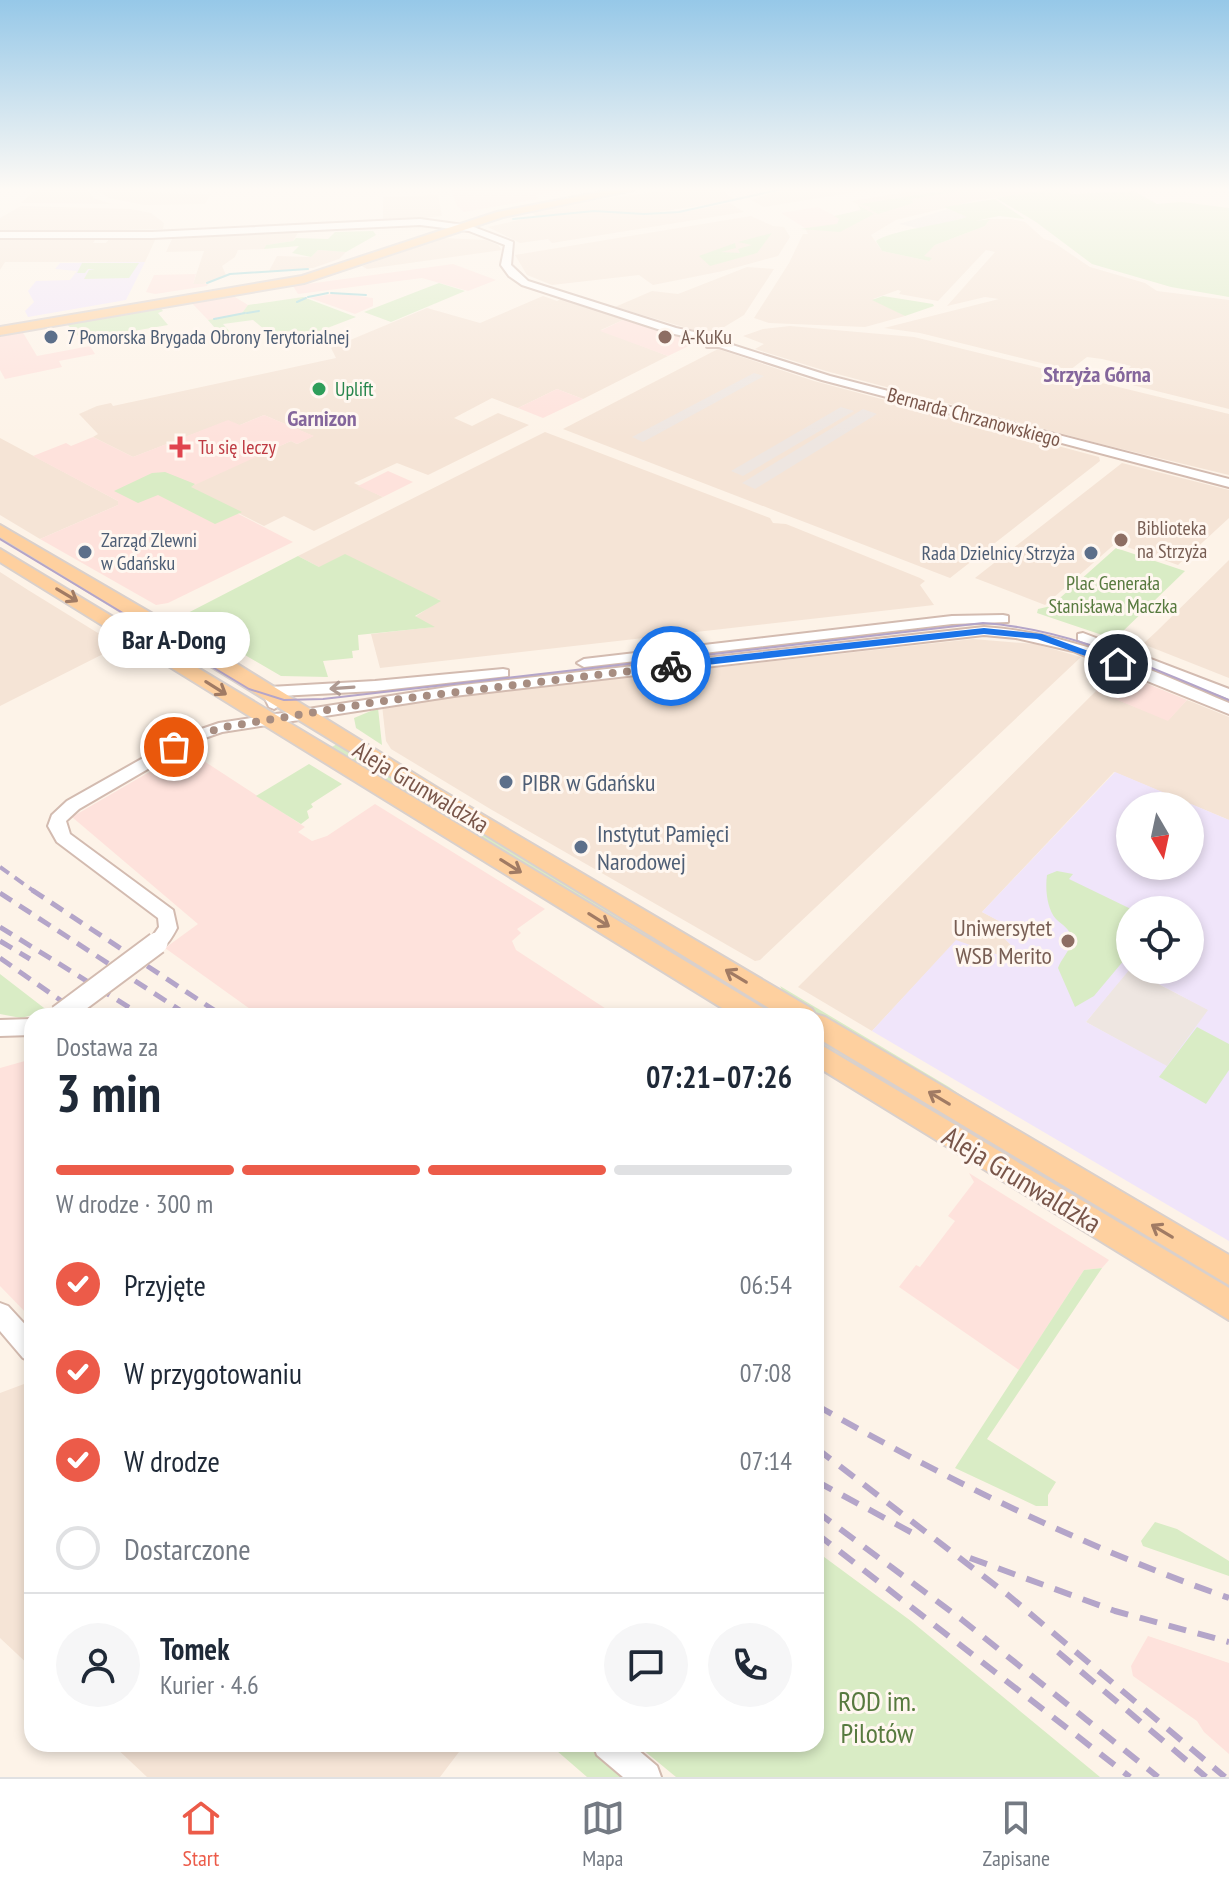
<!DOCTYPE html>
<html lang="pl">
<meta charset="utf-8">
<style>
:root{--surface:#fff;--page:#f6f6f7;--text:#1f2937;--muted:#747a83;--line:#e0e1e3;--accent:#ec5b49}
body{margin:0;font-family:"PT Sans Narrow",sans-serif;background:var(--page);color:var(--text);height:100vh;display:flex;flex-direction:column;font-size:30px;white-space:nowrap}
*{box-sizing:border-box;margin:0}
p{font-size:26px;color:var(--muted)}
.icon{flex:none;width:44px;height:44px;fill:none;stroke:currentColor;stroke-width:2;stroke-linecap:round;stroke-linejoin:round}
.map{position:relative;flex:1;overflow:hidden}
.side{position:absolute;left:24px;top:1008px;width:800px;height:744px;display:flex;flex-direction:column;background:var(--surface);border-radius:24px;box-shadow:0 4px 12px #0003}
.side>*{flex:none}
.needle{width:52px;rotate:171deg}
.buttons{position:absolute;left:1116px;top:792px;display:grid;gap:16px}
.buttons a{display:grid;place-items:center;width:88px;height:88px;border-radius:50%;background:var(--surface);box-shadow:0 4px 12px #0003;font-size:40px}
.pin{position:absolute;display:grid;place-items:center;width:68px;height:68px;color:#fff;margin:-34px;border:4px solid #fff;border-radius:50%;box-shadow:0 2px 8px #0007}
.courier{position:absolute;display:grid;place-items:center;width:80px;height:80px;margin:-40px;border:6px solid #1a73e8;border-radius:50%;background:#fff;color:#222;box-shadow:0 2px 10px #0007}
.bubble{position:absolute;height:56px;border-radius:28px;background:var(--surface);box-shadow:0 4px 12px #0003;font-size:26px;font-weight:800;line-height:56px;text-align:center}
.overview em{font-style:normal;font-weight:800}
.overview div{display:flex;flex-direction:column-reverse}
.overview{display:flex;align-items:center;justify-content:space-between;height:136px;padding:0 32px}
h1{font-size:52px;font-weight:800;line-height:60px}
.bar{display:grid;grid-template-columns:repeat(4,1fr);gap:12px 8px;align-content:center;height:96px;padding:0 32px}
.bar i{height:10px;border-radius:6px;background:var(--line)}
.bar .current{background:var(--accent)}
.bar p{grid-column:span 4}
.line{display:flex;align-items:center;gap:20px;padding:0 32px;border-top:2px solid var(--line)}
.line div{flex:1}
.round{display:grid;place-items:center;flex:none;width:84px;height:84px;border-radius:42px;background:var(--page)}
ol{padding:0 32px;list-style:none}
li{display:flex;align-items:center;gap:24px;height:88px}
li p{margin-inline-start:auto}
li .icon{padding:8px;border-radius:50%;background:var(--accent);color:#fff;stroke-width:4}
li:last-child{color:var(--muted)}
li i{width:44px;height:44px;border:4px solid var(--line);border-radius:50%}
.tab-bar{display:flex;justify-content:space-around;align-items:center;height:112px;border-top:2px solid var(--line);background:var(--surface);font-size:22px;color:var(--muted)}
.tab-bar a{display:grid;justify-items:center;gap:4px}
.tab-bar .current{color:var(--accent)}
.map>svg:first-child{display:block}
</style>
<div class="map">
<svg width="1229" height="1777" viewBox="0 0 1229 1777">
<rect width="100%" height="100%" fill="#fdf3e8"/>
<!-- residential -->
<path fill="#f5e4d6" d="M37,190H87L93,198L112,204L20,203Z
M96,190H145L155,193L211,194L205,204L144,205L109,198Z
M669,190H720L736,200L645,214L684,212L730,203L744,212L552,243L548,239L520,243L488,227L523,219L601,211L536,216L530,211L538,208Z
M782,190H868L764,207L751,200Z
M921,190L1049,191L978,200L896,220L871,235L882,251L929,261L923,256L935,245L985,226L990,219H1011L1025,222L1044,239L1053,242L1090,267L1145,283L1157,291L1229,300V409L1120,382L1118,380L1131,366L1102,359L1087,357L1070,370L920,333L884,328L999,299L985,297L947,306L995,252L986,250L938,301L899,294L901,291L898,290L873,299L905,316L865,327L769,323L754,318L789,263L803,234H808L805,228L864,208L851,201Z
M438,195L442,216L383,222V197Z
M21,206L131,209L151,213L164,223L163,229L0,233V218Z
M751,216L773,226L784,227L790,237L778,256L723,271L653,285L639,275L552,285L527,275L515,255Z
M299,231L293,241L266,245L265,249L238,250L235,257L222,266L226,275L204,284H193L204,251L166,252L173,237Z
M0,237H97L93,243H106L110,238H156L145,262H5L0,270Z
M443,238L486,240L498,245L502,250L367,269L362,266Z
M318,250L346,252L339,259L313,268L269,271L277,256L311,257Z
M747,267L774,269L744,315L711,335L615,307L652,291L678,294Z
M543,296L557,301L561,299L625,319L601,330L668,356L583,399L557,389L518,408L492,398L454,418L472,426L498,413L529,425L428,475L397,463L354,483L383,497L314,531L284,516L264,526L187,487L291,441L297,444L313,436L264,415L240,425L201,431L133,457L93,437L98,434L79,414L97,406L111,403L113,406L336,358L331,348L427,308L480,323Z
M790,326L914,337L1229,414V475L1101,444L826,371L755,349L764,344L743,336L763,329Z
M718,349L814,381L1099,457L1100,461L950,578L563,429Z
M545,432L770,518L773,523L786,524L920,578L925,581L920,585L934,605L380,668L371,634L433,627L415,617L440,600L319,567L298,556Z
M0,438L118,501V505L40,539L0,515Z
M1122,463L1229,490V518L1178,565L1116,543L1045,605L975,578Z
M1229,560V678L1143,644L1157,631Z
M0,572L28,590L119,646L0,706Z
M973,639L1035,644L1081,657L760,960L755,961L492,810L391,749L386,741L382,705Z
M1096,691L1168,720L1187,700L1229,717V820L1114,772L982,912L1009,926L1001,935L1011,945L1001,956L956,941L872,1031L798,987Z
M32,1381V1668L0,1638V1393Z
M112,1744H465L440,1777H147Z"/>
<!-- commercial -->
<path fill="#fee2dc" d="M451,190H569L537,194L538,199L464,212L457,206Z
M818,207L846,222L805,228L781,213Z
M453,264L496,280L468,291L422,278L298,294L293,286Z
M196,274L193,284H208L207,286L155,294L146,292L154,275Z
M337,293L373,298V306L355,314L310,298Z
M230,294L248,305L242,313L208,320L189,300Z
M625,319L697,342L668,356L600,331Z
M22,331L37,356L90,346L95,354L59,361L62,367L5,379L0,370V337Z
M557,389L583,399L543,418L518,408Z
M264,415L314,436L297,444L291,441L188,488L293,542L168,603L156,605L40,539L118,505V501L33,456L66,443L71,446L93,437L133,457L228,420L240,425Z
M388,471L413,482L383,497L358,486Z
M1116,671L1187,700L1168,721L1096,691Z
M187,750L305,827L298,832L312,841L327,836L375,804L545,909L517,929L521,933L512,941L516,950L617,1016H260L165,948L198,924L72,817Z
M32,1059V1319L0,1286V1068Z
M969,1173L1109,1260L1102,1268L1084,1270L1019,1370L899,1287L916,1265L920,1267L955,1221L948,1216L974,1182Z
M1148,1636L1229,1663V1754L1204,1732L1197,1721L1133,1676L1131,1666Z"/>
<!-- industrial -->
<path fill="#eee6e1" d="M948,209L968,217L922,229L899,224Z
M754,373L764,376L643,442L632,437Z
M841,407L854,411L743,476L731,471Z
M863,409L877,414L755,489L742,483Z
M1129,969L1209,1010L1167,1067L1086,1022Z"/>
<!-- education -->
<path fill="#f0e5fa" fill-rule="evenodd" d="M145,262L126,300L28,317L25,311L34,302L28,291L36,281L70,280L77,271L55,269L60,263Z
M1115,772L1229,820V1241L872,1031L956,940L1001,956L1011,945L1001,935L1008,926L982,912ZM1130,806H1190V866H1130ZM1130,910H1190V970H1132L1208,1010L1167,1066L1086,1022L1130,969Z"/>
<!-- green -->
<path fill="#d9ecc5" d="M949,190L962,191L911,199L913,203L878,214L869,209L871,207L860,204Z
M1048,190H1066L1072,194L1134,191L1157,204L1182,202L1229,208V297L1171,287L1092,264L1036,222L996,198Z
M995,199L1025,219L999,216L975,221L990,219L985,226L935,245L924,256L932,258L929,261L882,251L876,241C888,231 946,224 967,217L944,207Z
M858,205L874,214L840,232L800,229L837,224L839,219L834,216L861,210Z
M373,231L376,235L346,252L318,250L311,257L292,253L299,246L264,249L266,245L293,241L296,238L328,239L335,232Z
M772,233L757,253L710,266L699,256L735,243L736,248L721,252L740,253L738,249L752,245L738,242Z
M82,263H139L129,278L84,279L89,270L95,269H88L85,273H77Z
M439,283L465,291L391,322L364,312Z
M883,296L933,304L934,306L905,316L872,300Z
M303,297L356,317L283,345L253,320L223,324L239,342L229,344L208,320L242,313L248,305Z
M158,305L163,311L158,313L168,325L82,340L66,323Z
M165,472L195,484L191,487L242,512L215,524L158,495L138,503L114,491L152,473Z
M1116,548L1185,571L1119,635L1108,637L1037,613L1038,609L1051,606Z
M345,554L441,601L415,616L435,627L358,635L359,650L352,651L353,658L323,661L328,677L281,676L180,617L298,556L319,567Z
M378,708L382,745L356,728L354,718Z
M337,744L705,967L701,971L330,748Z
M309,764L342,784L311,804L313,807L307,811L309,818L301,824L256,796Z
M1057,871L1073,874L1069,879L1133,910H1130V953L1094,996L1075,1007L1058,968C1061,959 1072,949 1071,939C1071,929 1062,925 1056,919C1047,909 1045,889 1047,875Z
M0,974L48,1011L21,1018L0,1014Z
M780,986L949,1087L962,1096L960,1099L785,995Z
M1197,1027L1229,1044V1070L1206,1104L1159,1077Z
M816,1034L1229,1284V1293L816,1042Z
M1102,1268L987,1439L1056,1482L1048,1495V1506H1036L955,1468L1084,1270Z
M1155,1522L1177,1529L1229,1561V1576L1143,1546L1141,1541Z
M816,1551L911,1621L1100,1777H676L636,1744H816Z
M549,1744H585L624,1777H587Z"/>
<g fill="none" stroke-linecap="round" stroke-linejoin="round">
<!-- stream -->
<path stroke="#a1d8db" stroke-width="2" d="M513,219L594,211L644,214L679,212L778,190
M207,283L230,274L308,269
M331,293L366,295
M308,297L328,293
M297,302L306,298
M247,313L259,311
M214,319L245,313"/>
<defs>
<path id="minor" d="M420,219L471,226L513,242L511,265L528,281L676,328L726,339V343L830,376L1229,479V487L822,380L719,347H707V343L711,342L670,333L522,285L509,276L501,265L505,245L469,231L420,225L152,238H0V232H152Z
M1003,615L1008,616V622L952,624L584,667L577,663L584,659L952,616Z
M984,627C1072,633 1149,669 1229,703V714L1073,651L1016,638L984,635L454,696L222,732L196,741L79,809L66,821L70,834L173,910L177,928C171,939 165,952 150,948L148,943L159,927L158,918L57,842L48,826L52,815L67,801L184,735L219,723L454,686Z
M1083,633L1229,689V699L1078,640V634Z
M503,669L508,670V676L375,691L279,696L282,704L274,709L269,707L262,692L270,687L375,681Z
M32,1019V1035L0,1036V1020Z
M0,1303L8,1306L32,1332V1362L23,1358L0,1331Z
M593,1744H631L657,1766L661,1777H623L597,1755Z"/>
<path id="major" d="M611,190H634L503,217L304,283L0,335V327L302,276L497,212Z
M0,525L213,649L439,789L812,1009L815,1014L825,1017L1229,1255V1285L816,1037V1016H782L0,537Z
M0,549L765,1009L769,1016H735L0,562Z
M816,1042L1229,1288V1320L816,1066Z"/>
</defs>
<!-- minor casing -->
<use href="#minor" stroke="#d3bbb0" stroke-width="4"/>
<!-- major casing -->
<use href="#major" stroke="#d9d0cc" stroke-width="4"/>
<!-- minor -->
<use href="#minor" fill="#fff" fill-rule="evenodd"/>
<!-- major -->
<use href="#major" fill="#fed09f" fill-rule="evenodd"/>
<!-- tram -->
<path stroke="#b4a5c9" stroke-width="2" d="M0,539L249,689L284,700L323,699L983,623C1071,629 1148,667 1229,700"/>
<!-- rail-far2 -->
<path stroke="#b4a5c9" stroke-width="4" stroke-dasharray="11 7" stroke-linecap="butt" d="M0,867L35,892"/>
<!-- rail-far1 -->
<path stroke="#b4a5c9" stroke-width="5" stroke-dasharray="14 9" stroke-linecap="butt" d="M32,890L223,1016
M0,893L189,1016
M0,927L143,1016
M0,941L30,959
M0,958L83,1016"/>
<!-- rail -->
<path stroke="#b4a5c9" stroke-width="6" stroke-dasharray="18 12" stroke-linecap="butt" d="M816,1405C949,1481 1084,1547 1229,1598
M816,1448L1008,1595L1225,1777
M816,1481L918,1536
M816,1511L961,1619L1158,1777
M816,1533L1130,1777
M970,1558L1115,1611L1229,1642
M1058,1652L1206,1777"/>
<defs>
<path id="minor-bridge" d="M59,1016L157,943"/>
</defs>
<!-- minor-bridge casing -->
<use href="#minor-bridge" stroke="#d3bbb0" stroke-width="25" stroke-linecap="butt"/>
<!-- minor-bridge -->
<use href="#minor-bridge" stroke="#fff" stroke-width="21"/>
</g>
<!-- one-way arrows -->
<defs><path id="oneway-shaft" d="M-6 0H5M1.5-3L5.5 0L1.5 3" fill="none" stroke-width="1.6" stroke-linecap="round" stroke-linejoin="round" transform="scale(2)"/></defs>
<g stroke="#a17b64">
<use href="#oneway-shaft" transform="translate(67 595) rotate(31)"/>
<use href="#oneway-shaft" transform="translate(216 688) rotate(32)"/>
<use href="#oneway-shaft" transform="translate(511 866) rotate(32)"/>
<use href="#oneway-shaft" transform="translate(599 920) rotate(32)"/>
<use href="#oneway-shaft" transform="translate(736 976) rotate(-149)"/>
<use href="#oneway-shaft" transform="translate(939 1098) rotate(-149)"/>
<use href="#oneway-shaft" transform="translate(1162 1231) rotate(-149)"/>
</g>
<use stroke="#af9a92" href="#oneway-shaft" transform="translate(342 688) rotate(176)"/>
<!-- sky -->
<linearGradient id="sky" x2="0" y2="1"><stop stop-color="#96c8e8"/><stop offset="0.43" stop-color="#fefaf5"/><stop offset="1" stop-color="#fefaf5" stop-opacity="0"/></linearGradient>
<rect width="1229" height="439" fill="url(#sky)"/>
<!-- route -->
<path fill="#1a73e8" d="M984,628L1042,634L1124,664L1114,666L1037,639L984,634L671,669L665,666L671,662Z"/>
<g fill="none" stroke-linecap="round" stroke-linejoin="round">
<!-- done -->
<path stroke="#a78d81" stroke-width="8" stroke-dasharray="0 14.4" d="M174,747L219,728L376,702L671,666"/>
</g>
<!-- markers -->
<g fill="#5c6f8a" stroke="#fff7f0" stroke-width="3">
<circle cx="51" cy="337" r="8"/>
<circle cx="85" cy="552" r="8"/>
<circle cx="1091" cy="553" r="8"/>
<circle cx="506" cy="782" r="8"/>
<circle cx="581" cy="847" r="8"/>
</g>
<g fill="#8d6e63" stroke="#fff7f0" stroke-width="3">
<circle cx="665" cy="337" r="8"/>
<circle cx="1121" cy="540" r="8"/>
<circle cx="1068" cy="941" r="8"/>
</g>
<circle fill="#2e9e5b" stroke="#fff7f0" stroke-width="3" cx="319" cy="389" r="8"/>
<path fill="#e0444e" stroke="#fff7f0" stroke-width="3" d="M176 435h8v8h8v8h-8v8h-8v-8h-8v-8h8z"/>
<g text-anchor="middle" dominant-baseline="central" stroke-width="6" stroke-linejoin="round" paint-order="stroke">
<!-- far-service labels -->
<g font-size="20" fill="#4e5e75" stroke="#fff7f0" text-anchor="start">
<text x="67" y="337">7 Pomorska Brygada Obrony Terytorialnej</text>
<text x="101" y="540">Zarząd Zlewni<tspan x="101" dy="23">w Gdańsku</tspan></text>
<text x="1075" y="553" text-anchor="end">Rada Dzielnicy Strzyża</text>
</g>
<!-- far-education labels -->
<g font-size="20" fill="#785e54" stroke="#fff7f0" text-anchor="start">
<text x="681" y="337">A-KuKu</text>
<text x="1137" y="528">Biblioteka<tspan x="1137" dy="23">na Strzyża</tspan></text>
</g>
<!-- far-leisure labels -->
<g font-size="20" fill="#27864d" stroke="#fff7f0" text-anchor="start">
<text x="335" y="389">Uplift</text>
</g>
<!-- far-street labels -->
<g font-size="20" fill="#79564a" stroke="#fff7f0">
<text transform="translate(974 417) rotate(15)">Bernarda Chrzanowskiego</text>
</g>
<!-- far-health labels -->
<g font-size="20" fill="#be3a42" stroke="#fff7f0" text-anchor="start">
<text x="198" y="447">Tu się leczy</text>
</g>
<!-- far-park labels -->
<g font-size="20" fill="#577a3f" stroke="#fff7f0">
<text x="1113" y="583">Plac Generała<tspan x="1113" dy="23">Stanisława Maczka</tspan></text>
</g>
<!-- far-neighbourhood labels -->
<g font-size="22" font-weight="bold" fill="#84669c" stroke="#fff7f0">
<text x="1097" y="374">Strzyża Górna</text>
<text x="322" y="418">Garnizon</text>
</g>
<!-- service labels -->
<g font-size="24" fill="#4e5e75" stroke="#fff7f0" text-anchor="start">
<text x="522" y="782">PIBR w Gdańsku</text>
<text x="597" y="833">Instytut Pamięci<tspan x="597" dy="28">Narodowej</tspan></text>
</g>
<!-- street labels -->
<g font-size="24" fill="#79564a" stroke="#fff7f0">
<text transform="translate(421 787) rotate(31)">Aleja Grunwaldzka</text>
</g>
<!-- education labels -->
<g font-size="24" fill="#785e54" stroke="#fff7f0" text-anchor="end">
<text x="1052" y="927">Uniwersytet<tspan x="1052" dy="28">WSB Merito</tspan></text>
</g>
<!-- near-street labels -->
<g font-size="28" fill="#79564a" stroke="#fff7f0">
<text transform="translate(1022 1179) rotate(31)">Aleja Grunwaldzka</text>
</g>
<!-- near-park labels -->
<g font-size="28" fill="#577a3f" stroke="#fff7f0">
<text x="877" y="1700">ROD im.<tspan x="877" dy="32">Pilotów</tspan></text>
</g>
</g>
</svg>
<div class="buttons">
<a><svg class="needle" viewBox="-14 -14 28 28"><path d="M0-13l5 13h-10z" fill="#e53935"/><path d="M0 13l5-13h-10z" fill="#747a83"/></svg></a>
<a><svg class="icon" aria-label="locate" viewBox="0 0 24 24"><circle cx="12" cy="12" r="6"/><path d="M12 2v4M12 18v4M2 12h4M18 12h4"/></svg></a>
</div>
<div class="pin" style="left:174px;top:747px;background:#ea580c"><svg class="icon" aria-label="bag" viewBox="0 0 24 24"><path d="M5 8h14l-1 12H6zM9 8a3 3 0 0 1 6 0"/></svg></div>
<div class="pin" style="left:1118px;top:664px;background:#1f2937"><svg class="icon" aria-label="home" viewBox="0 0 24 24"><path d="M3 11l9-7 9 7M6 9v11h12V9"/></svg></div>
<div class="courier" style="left:671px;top:666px"><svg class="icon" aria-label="bike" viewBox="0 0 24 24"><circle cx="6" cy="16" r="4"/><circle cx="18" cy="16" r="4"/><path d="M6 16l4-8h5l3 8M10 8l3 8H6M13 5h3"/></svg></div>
<div class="bubble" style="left:98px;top:612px;width:152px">Bar A-Dong</div>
<section class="side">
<div class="overview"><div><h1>3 min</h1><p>Dostawa za</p></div><em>07:21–07:26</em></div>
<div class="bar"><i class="current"></i><i class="current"></i><i class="current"></i><i></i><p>W drodze · 300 m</p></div>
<ol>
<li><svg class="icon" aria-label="check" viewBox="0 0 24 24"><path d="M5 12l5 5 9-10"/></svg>Przyjęte<p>06:54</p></li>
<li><svg class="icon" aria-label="check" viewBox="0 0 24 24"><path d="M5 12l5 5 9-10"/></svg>W przygotowaniu<p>07:08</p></li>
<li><svg class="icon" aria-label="check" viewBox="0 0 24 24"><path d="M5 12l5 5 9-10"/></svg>W drodze<p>07:14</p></li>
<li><i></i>Dostarczone</li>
</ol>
<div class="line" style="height:144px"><a class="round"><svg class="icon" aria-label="person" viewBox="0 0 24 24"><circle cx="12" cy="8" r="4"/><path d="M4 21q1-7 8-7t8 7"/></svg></a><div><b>Tomek</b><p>Kurier · 4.6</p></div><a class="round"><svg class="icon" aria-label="chat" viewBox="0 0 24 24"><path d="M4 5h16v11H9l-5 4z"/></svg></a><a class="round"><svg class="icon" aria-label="phone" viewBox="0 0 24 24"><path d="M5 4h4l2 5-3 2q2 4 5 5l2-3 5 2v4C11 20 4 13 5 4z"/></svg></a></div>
</section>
</div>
<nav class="tab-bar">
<a class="current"><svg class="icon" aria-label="home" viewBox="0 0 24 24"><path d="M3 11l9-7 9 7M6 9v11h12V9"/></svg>Start</a>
<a><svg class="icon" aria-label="map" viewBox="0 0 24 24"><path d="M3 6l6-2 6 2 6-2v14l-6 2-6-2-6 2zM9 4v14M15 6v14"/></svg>Mapa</a>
<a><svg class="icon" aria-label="saved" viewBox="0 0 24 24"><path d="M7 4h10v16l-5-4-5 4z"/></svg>Zapisane</a>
</nav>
